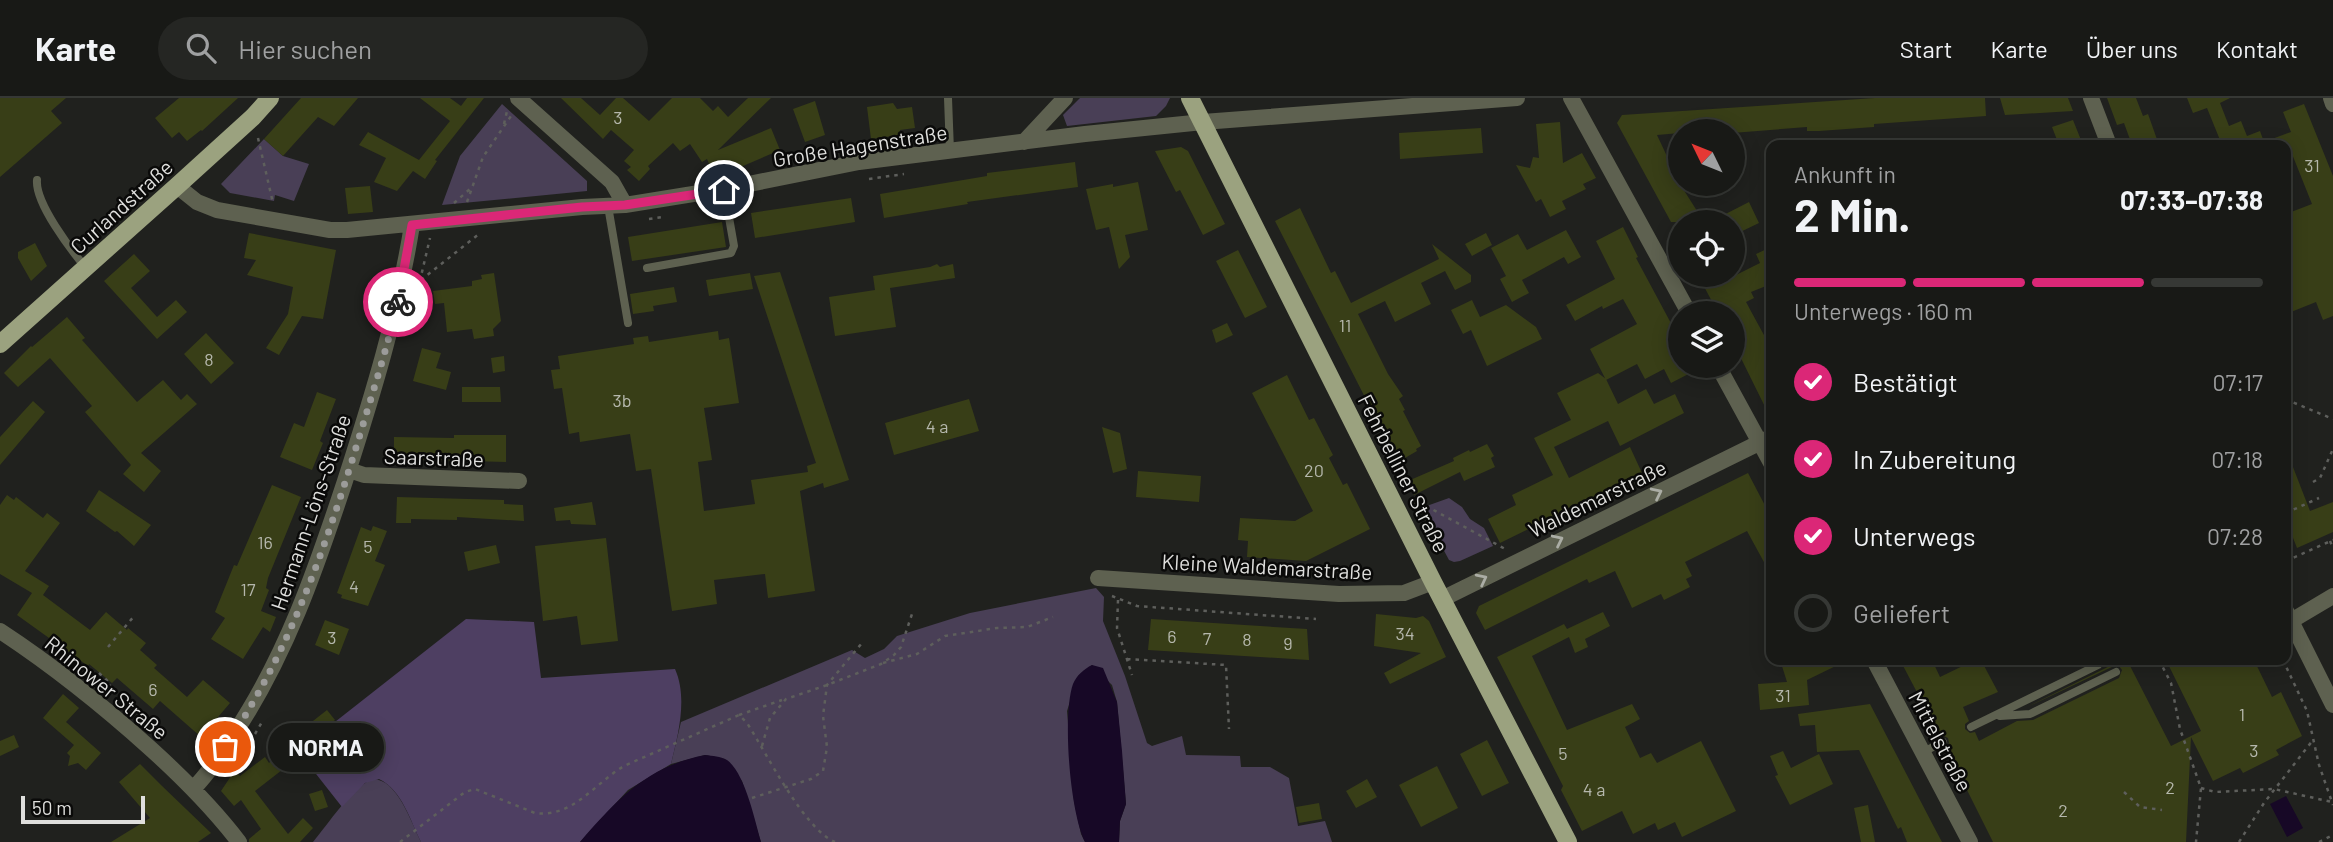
<!DOCTYPE html>
<html lang="de">
<meta charset="utf-8">
<style>
:root{--surface:#181916;--page:#252623;--text:#f1f3f6;--muted:#9fa0a1;--line:#363835;--accent:#db2777}
body{margin:0;font-family:Barlow,sans-serif;background:var(--page);color:var(--text);height:100vh;display:flex;flex-direction:column;font-size:26px;white-space:nowrap}
*{box-sizing:border-box;margin:0}
p{font-size:23px;color:var(--muted)}
.icon{flex:none;width:38px;height:38px;fill:none;stroke:currentColor;stroke-width:2;stroke-linecap:round;stroke-linejoin:round}
.map{position:relative;flex:1;overflow:hidden}
.details{position:absolute;left:1766px;top:42px;width:525px;height:525px;display:flex;flex-direction:column;background:var(--surface);border-radius:14px;box-shadow:0 4px 18px #0003,0 0 0 2px var(--line)}
.details>*{flex:none}
.needle{width:46px;rotate:313deg}
.tools{position:absolute;left:1668px;top:21px;display:grid;gap:14px}
.tools a{display:grid;place-items:center;width:77px;height:77px;border-radius:50%;background:var(--surface);box-shadow:0 4px 18px #0003,0 0 0 2px var(--line);font-size:35px}
.scale{position:absolute;left:21px;bottom:18px;width:124px;box-sizing:border-box;padding-left:7px;border:4px solid #dfdfdd;border-top:0;font-size:19px;line-height:24px;white-space:nowrap;color:#dfdfdd;-webkit-text-stroke:5px #0a0a09;paint-order:stroke}
.pin{position:absolute;display:grid;place-items:center;width:60px;height:60px;color:#fff;margin:-30px;border:4px solid #fff;border-radius:50%;box-shadow:0 2px 7px #0007}
.courier{position:absolute;display:grid;place-items:center;width:70px;height:70px;margin:-35px;border:5px solid #db2777;border-radius:50%;background:#fff;color:#222;box-shadow:0 2px 9px #0007}
.bubble{position:absolute;height:49px;border-radius:24px;background:var(--surface);box-shadow:0 4px 18px #0003,0 0 0 2px var(--line);font-size:23px;font-weight:700;line-height:49px;text-align:center}
.overview em{font-style:normal;font-weight:700}
.overview div{display:flex;flex-direction:column-reverse}
.overview{display:flex;align-items:center;justify-content:space-between;height:119px;padding:0 28px}
h1{font-size:46px;font-weight:700;line-height:52px}
.bar{display:grid;grid-template-columns:repeat(4,1fr);gap:10px 7px;align-content:center;height:84px;padding:0 28px}
.bar i{height:9px;border-radius:5px;background:var(--line)}
.bar .on{background:var(--accent)}
.bar p{grid-column:span 4}
ol{padding:0 28px;list-style:none}
li{display:flex;align-items:center;gap:21px;height:77px}
li p{margin-inline-start:auto}
li .icon{padding:7px;border-radius:50%;background:var(--accent);color:#fff;stroke-width:4}
li:last-child{color:var(--muted)}
li i{width:38px;height:38px;border:4px solid var(--line);border-radius:50%}
header{display:flex;align-items:center;gap:42px;box-sizing:border-box;height:98px;padding:0 35px;background:var(--surface);border-bottom:2px solid var(--line)}
header strong{font-size:33px}
nav{display:flex;gap:38px;margin-inline-start:auto;font-size:24px}
.search{width:490px;height:63px;background:var(--page);display:flex;align-items:center;gap:18px;box-sizing:border-box;padding:0 24px;border-radius:38px;color:var(--muted);font-size:26px}
.map>svg:first-child{display:block}
</style>
<header>
<strong>Karte</strong>
<div class="search"><svg class="icon" aria-label="search" viewBox="0 0 24 24"><circle cx="10" cy="10" r="6"/><path d="M15 15l6 6"/></svg>Hier suchen</div>
<nav><a>Start</a><a>Karte</a><a>Über uns</a><a>Kontakt</a></nav>
</header>
<div class="map">
<svg width="2333" height="744" viewBox="0 0 2333 744">
<rect width="100%" height="100%" fill="#20211e"/>
<!-- green -->
<path fill="#493f56" d="M1080,0H1170L1166,8L1156,18L1067,28L1063,17Z
M502,6L587,83V93L442,107L460,58Z
M264,41L283,58L309,66L294,103L275,97L274,103L230,95L221,86Z
M1449,400L1462,409L1470,421L1484,430L1493,448L1460,463L1454,464L1449,462L1421,410Z
M1096,490L1104,499L1103,523L1125,578L1147,645L1152,648L1182,638L1186,657L1240,658L1241,669H1270L1289,680L1298,728L1325,723L1332,744H1119L1120,723L1126,706L1117,604L1112,587L1092,567L1078,578L1067,613L1074,703L1081,736L1085,744H761L742,683L725,661L705,657L671,666L681,624L852,552L865,560L884,551L897,538L970,515Z
M372,681C397,680 411,724 421,744H313C329,725 350,692 372,681Z"/>
<!-- forest -->
<path fill="#4e3f62" d="M466,521L534,524L541,580L675,571C688,600 678,637 671,666L628,692L580,744H421C410,722 402,692 379,681L365,685L342,709L298,653Z"/>
<!-- water -->
<path fill="#170826" d="M1092,567L1103,570L1117,604L1122,653L1126,706L1120,723L1119,744H1085C1070,715 1062,617 1073,586C1077,577 1084,571 1092,567Z
M705,657C713,658 720,658 727,662C745,675 755,723 761,744H580C617,701 648,668 705,657Z
M2286,698L2303,730L2287,739L2270,706Z"/>
<!-- building -->
<path fill="#383e17" d="M0,0H66L51,13L62,25L0,79Z
M179,0H238L202,33L201,32L187,43L179,34L172,40L155,20Z
M301,0H358L334,28L318,19L283,58L264,41Z
M420,0H450L461,8L467,0H484L435,62L437,63L425,81L413,73L397,93L374,84L386,60L359,47L368,34L419,62L450,23Z
M561,0H581L600,17L616,0H623L649,23L672,0H700L713,13L718,8L728,19L748,0H771L718,52L771,30L780,52L715,80L707,61L702,64L690,46L680,53L673,45L648,68L650,71L639,83L627,72L631,69L624,63L634,52L611,32L603,41Z
M1875,0H1985L1986,18L1874,26V29L1819,33H1807V29L1732,35L1680,33V35L1657,37L1680,86L1704,124H1671L1617,25L1622,17Z
M2000,0H2068L2073,13L2005,17Z
M2107,0H2136L2143,18L2148,16L2159,47H2132L2124,25L2117,27Z
M2187,0H2230L2220,5L2229,28L2241,23L2247,38L2260,33L2264,44L2291,34L2283,14L2304,6L2333,78V218L2323,222L2316,204L2286,216V116L2312,106L2292,56L2286,59V47H2222L2207,10L2193,15Z
M815,3L825,37L805,44L793,11Z
M893,5L897,11L912,9L915,30L900,32V37L871,41L867,9Z
M2073,22L2083,47H2059L2052,29Z
M1560,24L1563,65L1582,55L1596,80L1583,86L1586,91L1562,103L1566,111L1550,119L1541,101L1536,104L1516,67L1530,70L1533,59L1539,60L1536,26Z
M1481,30L1483,55L1400,61L1399,35Z
M1181,49L1188,53L1225,126L1203,137L1180,92L1176,94L1155,53Z
M1075,64L1078,89L967,104L968,106L884,120L880,96L987,78V75Z
M1138,84L1148,132L1125,137L1130,159L1119,171L1109,129L1096,132L1086,91L1113,86V89Z
M370,88L373,114L348,116L345,90Z
M851,100L855,124L755,140L751,115Z
M1749,104L1759,125L1732,138V124H1710Z
M1300,110L1331,175L1335,173L1351,205L1439,161L1432,146L1471,177V184L1455,192L1445,173L1421,185L1431,206L1395,224L1385,203L1358,216L1388,276L1403,298L1399,301L1405,312L1403,313L1421,348L1416,351L1417,353L1398,364L1275,123Z
M722,124L726,149L632,163L628,139Z
M1623,129L1638,159L1636,160L1680,242V268H1704L1671,285L1664,271L1645,281L1637,266L1606,282L1590,251L1637,226L1623,201L1603,211L1602,208L1575,223L1566,207L1615,181L1596,143Z
M1566,132L1581,159L1568,166L1564,159L1522,182L1529,195L1512,204L1500,181L1506,178L1491,150L1518,136L1527,152Z
M249,135L336,152L323,221L302,218L279,257L266,250L288,216L293,189L247,177L256,162L244,160Z
M1486,135L1492,147L1472,158L1465,146Z
M35,145L47,168L31,183L18,160V154Z
M1771,149V186L1751,194L1754,200L1746,204L1771,250V321L1732,242V215H1718L1698,177H1736L1760,165L1756,156Z
M1238,152L1267,209L1245,220L1216,163Z
M134,156L150,173L131,190L157,219L176,202L187,214L157,241L104,183Z
M937,166L940,169L953,166L955,180L890,190L896,229L835,238L829,199L875,192L873,178L930,169Z
M780,174L849,382L824,390L823,385L800,393L815,493L768,500L765,476L714,482L717,506L672,513L651,371L636,373L630,336L580,344L579,334L569,336L562,290L554,291L551,272L560,271L558,258L634,246L633,240L648,238L649,244L718,233L719,242L729,240L739,305L704,310L712,362L698,364L704,413L755,406L751,382L808,374L807,368L816,365L754,178Z
M494,175L501,223L493,231L494,238L474,241L472,231L447,234L444,205L435,206L433,193L472,188V183L482,181L481,177Z
M750,175L753,191L709,198L706,182Z
M674,189L677,204L653,208L654,213L633,216L630,196Z
M1472,202L1480,219L1506,207L1536,229L1542,241L1487,268L1471,232L1463,236L1451,212Z
M67,219L85,240L82,242L137,304L163,282L181,302L187,296L197,306L141,355L161,373L144,394L123,376L131,367L85,314L92,308L50,260L18,289L4,275L31,248L32,249Z
M1227,225L1233,237L1216,245L1212,232Z
M206,235L234,265L211,286L184,256Z
M422,250L441,255L436,270L451,274L446,292L413,283Z
M504,258L505,273L493,275L491,260Z
M1598,275L1606,281L1618,306L1646,291L1654,306L1675,296L1684,315L1620,348L1608,323L1554,349L1569,380L1630,349L1642,375L1500,445L1488,421L1516,407L1512,397L1553,377L1534,340L1571,322L1557,295Z
M1287,277L1309,322L1314,320L1333,357L1329,360L1343,387L1347,385L1370,431L1306,463L1247,459L1248,443L1238,442L1240,420L1295,423L1313,413L1252,295Z
M462,289H500L501,304H462Z
M317,294L336,301L320,343L323,345L312,372L280,359L294,325L304,329Z
M969,301L979,333L894,357L885,325Z
M33,303L45,314L0,367V339Z
M1102,329L1120,335L1127,371L1113,375Z
M454,337H506V364L394,361V339L454,340Z
M1487,346L1494,358L1491,360L1495,369L1464,383L1460,374L1414,397L1408,383L1454,363L1453,360L1469,352L1470,354Z
M2286,351L2310,413L2333,404V434L2297,450L2286,422Z
M1138,373L1201,378L1199,404L1136,399Z
M1748,375L1771,419V477L1747,433L1685,464L1692,478L1686,481L1690,489L1664,502L1661,496L1632,510L1615,473L1589,485L1587,481L1485,532L1476,515L1479,508Z
M272,387L301,399L268,480L266,490L269,492L261,513L276,519L270,534L263,529L243,561L211,541L225,520L215,514L234,467L237,468Z
M99,392L151,427L134,448L117,433L115,434L86,413Z
M7,397L14,402L16,399L43,420L47,415L60,425L25,473L49,488L43,497L90,532L106,514L127,532L128,530L146,545L140,552L157,567L154,570L187,599L203,582L230,605L201,639L160,603L153,611L117,580L112,585L89,566L88,568L17,517L32,495L0,476V407Z
M397,399L504,402V406L523,407L524,423L457,419V422L411,421V425H396Z
M592,404L596,427L571,426L570,422L556,423L554,410Z
M373,428L387,433L375,463L385,467L368,508L341,500L342,497L337,495L361,429L371,433Z
M606,440L618,543L581,547L577,518L543,523L535,448Z
M496,447L500,465L468,473L464,454Z
M1603,514L1610,528L1585,541L1588,549L1575,555L1569,539L1532,558L1567,632L1632,606L1640,621L1625,629L1640,660L1651,655L1657,665L1701,643L1736,713L1682,739L1675,724L1658,732L1655,725L1633,736L1622,713L1582,733L1561,692L1563,688L1497,559L1564,526L1567,531Z
M1376,516L1416,520L1423,518L1429,523L1446,559L1390,586L1384,575L1421,555L1374,548Z
M1151,521L1307,531L1309,562L1148,552Z
M325,522L349,531L339,557L315,547Z
M1789,562H1848L1807,582L1809,607L1760,612L1758,586L1787,584L1782,568L1790,566Z
M1900,562H1932L1940,579L1975,562H1981L1998,594L1963,609L1969,623L1965,626V631L1970,635L1975,634L1979,643L2017,623L2033,622L2119,580L2122,572L2119,568H2114L2027,609L2122,562H2127L2171,648L2201,633L2166,562H2254L2272,599L2281,594L2302,638L2276,652L2279,657L2243,675L2240,670L2213,683L2191,639L2186,744H1993L1946,650L1949,645L1948,640L1944,638H1940Z
M63,596L79,610L66,624L101,655L86,672L78,665L68,668L70,658L67,655L74,647L43,620Z
M1870,606L1934,729L1942,744H1907L1901,729L1898,731L1859,652L1817,654L1815,627L1800,628L1798,616Z
M327,612L335,622L286,663L281,658L304,630Z
M14,637L19,649L0,658V643Z
M1487,642L1509,685L1482,698L1460,656Z
M1783,653L1791,670L1819,656L1833,686L1790,707L1775,678L1778,677L1770,658Z
M265,659L269,665L272,662L282,672L255,693L288,736L303,720L313,730L300,744H249V741L261,731L241,702L234,708L221,693L235,672L240,678Z
M140,666L161,687L211,735L198,744H111L150,720L119,684Z
M1437,668L1458,710L1421,729L1399,687Z
M1367,681L1377,699L1356,710L1346,693Z
M322,692L328,709L315,713L309,696Z
M1319,705L1322,721L1299,725L1296,709Z
M1868,707L1875,744H1861L1854,710Z"/>
<g fill="none" stroke-linecap="round" stroke-linejoin="round">
<!-- path -->
<path stroke="#5e5f5c" stroke-width="2.5" stroke-dasharray="3.5 5" stroke-linecap="butt" d="M504,26L507,13
M258,40L273,105
M2042,45L2043,47
M869,81L904,76
M467,104L483,59L511,18
M454,105L470,91
M649,121L663,119
M421,182L479,136
M414,208L430,140
M2286,307L2292,304L2333,321
M2313,384L2320,380L2333,351
M1411,406L1417,403L1507,452
M2286,415L2319,400
M2330,443L2333,450
M2286,463L2333,442
M1112,498L1137,508L1316,521
M1118,502L1117,530L1132,577
M108,549L135,517
M1127,561L1226,567L1229,631
M2159,562L2171,585L2180,631L2201,690L2196,744
M2283,562L2307,613L2319,667L2333,707
M883,565L917,556L945,538L997,530L1027,529L1053,519
M99,575L111,586L107,593
M739,617L782,602
M255,636L262,624
M762,648L770,620L786,601L827,587L881,566L894,557L901,549L912,516
M2201,690L2215,694L2274,691L2332,704
M2124,694L2140,709L2162,712
M752,700L811,681L823,673L827,649L823,618L827,587L862,545
M400,744L465,694L475,691L535,715C573,720 595,685 624,668L739,617L747,625C767,656 804,731 835,744
M2239,744L2264,705L2313,642
M2319,744L2333,737"/>
<!-- service -->
<path stroke="#5e6150" stroke-width="8" d="M948,0L950,53
M37,82C35,105 71,152 86,170
M608,108L628,225
M647,170L731,155L734,148L724,91
M2000,618L2030,616L2116,574
M1971,629L2098,567L2102,562
M1923,654L1943,644"/>
<!-- minor -->
<path stroke="#5e6150" stroke-width="16" d="M518,0L612,84L625,107
M1571,0L1689,215
M2091,0L2109,47
M2331,0L2333,6
M1024,44L1065,0
M177,88L197,104L217,112L330,132H347L582,109L625,107L724,91L859,64L1085,36L1203,24L1517,0
M1718,268L1771,365
M349,372L364,377L519,383
M1098,480L1339,496L1404,495L1433,484
M1442,501L1771,339
M2286,513L2333,607
M2291,523L2333,498
M0,533C55,569 102,607 151,651C183,680 213,710 239,744
M1874,562L1970,744
M193,691C209,675 222,655 234,636C286,558 316,471 345,383C372,299 398,215 412,127"/>
<!-- primary -->
<path stroke="#9ba27f" stroke-width="18" d="M1190,0L1433,484L1568,744
M0,246L177,88L253,19L270,0"/>
</g>
<!-- one-way arrows -->
<defs><path id="oneway-chevron" d="M-2-3.5L2.5 0L-2 3.5" fill="none" stroke-width="1.6" stroke-linecap="round" stroke-linejoin="round" transform="scale(1.75)"/></defs>
<g stroke="#abada5">
<use href="#oneway-chevron" transform="translate(1657 395) rotate(-26)"/>
<use href="#oneway-chevron" transform="translate(1558 442) rotate(-26)"/>
<use href="#oneway-chevron" transform="translate(1482 481) rotate(-27)"/>
</g>
<g fill="none" stroke-linecap="round" stroke-linejoin="round">
<!-- done -->
<path stroke="#9c9c9a" stroke-width="7" stroke-dasharray="0 12.6" d="M225,649C288,556 322,459 355,353C370,303 386,254 398,204"/>
<!-- route -->
<path stroke="#db2777" stroke-width="9" d="M398,204L412,127L582,109L625,107L724,92"/>
</g>
<g text-anchor="middle" dominant-baseline="central" stroke-width="5" stroke-linejoin="round" paint-order="stroke">
<!-- number labels -->
<g font-size="18" fill="#b5b7ac">
<text x="618" y="19">3</text>
<text x="2312" y="67">31</text>
<text x="1345" y="227">11</text>
<text x="209" y="261">8</text>
<text x="622" y="302">3b</text>
<text x="937" y="328">4 a</text>
<text x="1314" y="372">20</text>
<text x="265" y="444">16</text>
<text x="368" y="448">5</text>
<text x="354" y="488">4</text>
<text x="248" y="491">17</text>
<text x="1405" y="535">34</text>
<text x="1172" y="538">6</text>
<text x="332" y="539">3</text>
<text x="1207" y="540">7</text>
<text x="1247" y="541">8</text>
<text x="1288" y="545">9</text>
<text x="153" y="591">6</text>
<text x="1783" y="597">31</text>
<text x="2242" y="616">1</text>
<text x="2254" y="652">3</text>
<text x="1563" y="655">5</text>
<text x="2170" y="689">2</text>
<text x="1594" y="691">4 a</text>
<text x="2063" y="712">2</text>
</g>
<!-- street labels -->
<g font-size="21" fill="#dfdfdd" stroke="#0a0a09">
<text transform="translate(860 47) rotate(-9)">Große Hagenstraße</text>
<text transform="translate(121 108) rotate(-42)">Curlandstraße</text>
<text transform="translate(434 359) rotate(2)">Saarstraße</text>
<text transform="translate(1404 375) rotate(63)">Fehrbelliner Straße</text>
<text transform="translate(1597 400) rotate(-26)">Waldemarstraße</text>
<text transform="translate(310 414) rotate(-71)">Hermann-Löns-Straße</text>
<text transform="translate(1267 468) rotate(3)">Kleine Waldemarstraße</text>
<text transform="translate(107 589) rotate(39)">Rhinower Straße</text>
<text transform="translate(1941 643) rotate(62)">Mittelstraße</text>
</g>
</g>
</svg>
<div class="tools">
<a><svg class="needle" viewBox="-14 -14 28 28"><path d="M0-13l5 13h-10z" fill="#e53935"/><path d="M0 13l5-13h-10z" fill="#9fa0a1"/></svg></a>
<a><svg class="icon" aria-label="locate" viewBox="0 0 24 24"><circle cx="12" cy="12" r="6"/><path d="M12 2v4M12 18v4M2 12h4M18 12h4"/></svg></a>
<a><svg class="icon" aria-label="layers" viewBox="0 0 24 24"><path d="M12 4l9 5-9 5-9-5zM3 14l9 5 9-5"/></svg></a>
</div>
<div class="scale">50 m</div>
<div class="pin" style="left:225px;top:649px;background:#ea580c"><svg class="icon" aria-label="bag" viewBox="0 0 24 24"><path d="M5 8h14l-1 12H6zM9 8a3 3 0 0 1 6 0"/></svg></div>
<div class="pin" style="left:724px;top:92px;background:#1f2937"><svg class="icon" aria-label="home" viewBox="0 0 24 24"><path d="M3 11l9-7 9 7M6 9v11h12V9"/></svg></div>
<div class="courier" style="left:398px;top:204px"><svg class="icon" aria-label="bike" viewBox="0 0 24 24"><circle cx="6" cy="16" r="4"/><circle cx="18" cy="16" r="4"/><path d="M6 16l4-8h5l3 8M10 8l3 8H6M13 5h3"/></svg></div>
<div class="bubble" style="left:268px;top:625px;width:116px">NORMA</div>
<section class="details">
<div class="overview"><div><h1>2 Min.</h1><p>Ankunft in</p></div><em>07:33–07:38</em></div>
<div class="bar"><i class="on"></i><i class="on"></i><i class="on"></i><i></i><p>Unterwegs · 160 m</p></div>
<ol>
<li><svg class="icon" aria-label="check" viewBox="0 0 24 24"><path d="M5 12l5 5 9-10"/></svg>Bestätigt<p>07:17</p></li>
<li><svg class="icon" aria-label="check" viewBox="0 0 24 24"><path d="M5 12l5 5 9-10"/></svg>In Zubereitung<p>07:18</p></li>
<li><svg class="icon" aria-label="check" viewBox="0 0 24 24"><path d="M5 12l5 5 9-10"/></svg>Unterwegs<p>07:28</p></li>
<li><i></i>Geliefert</li>
</ol>
</section>
</div>
